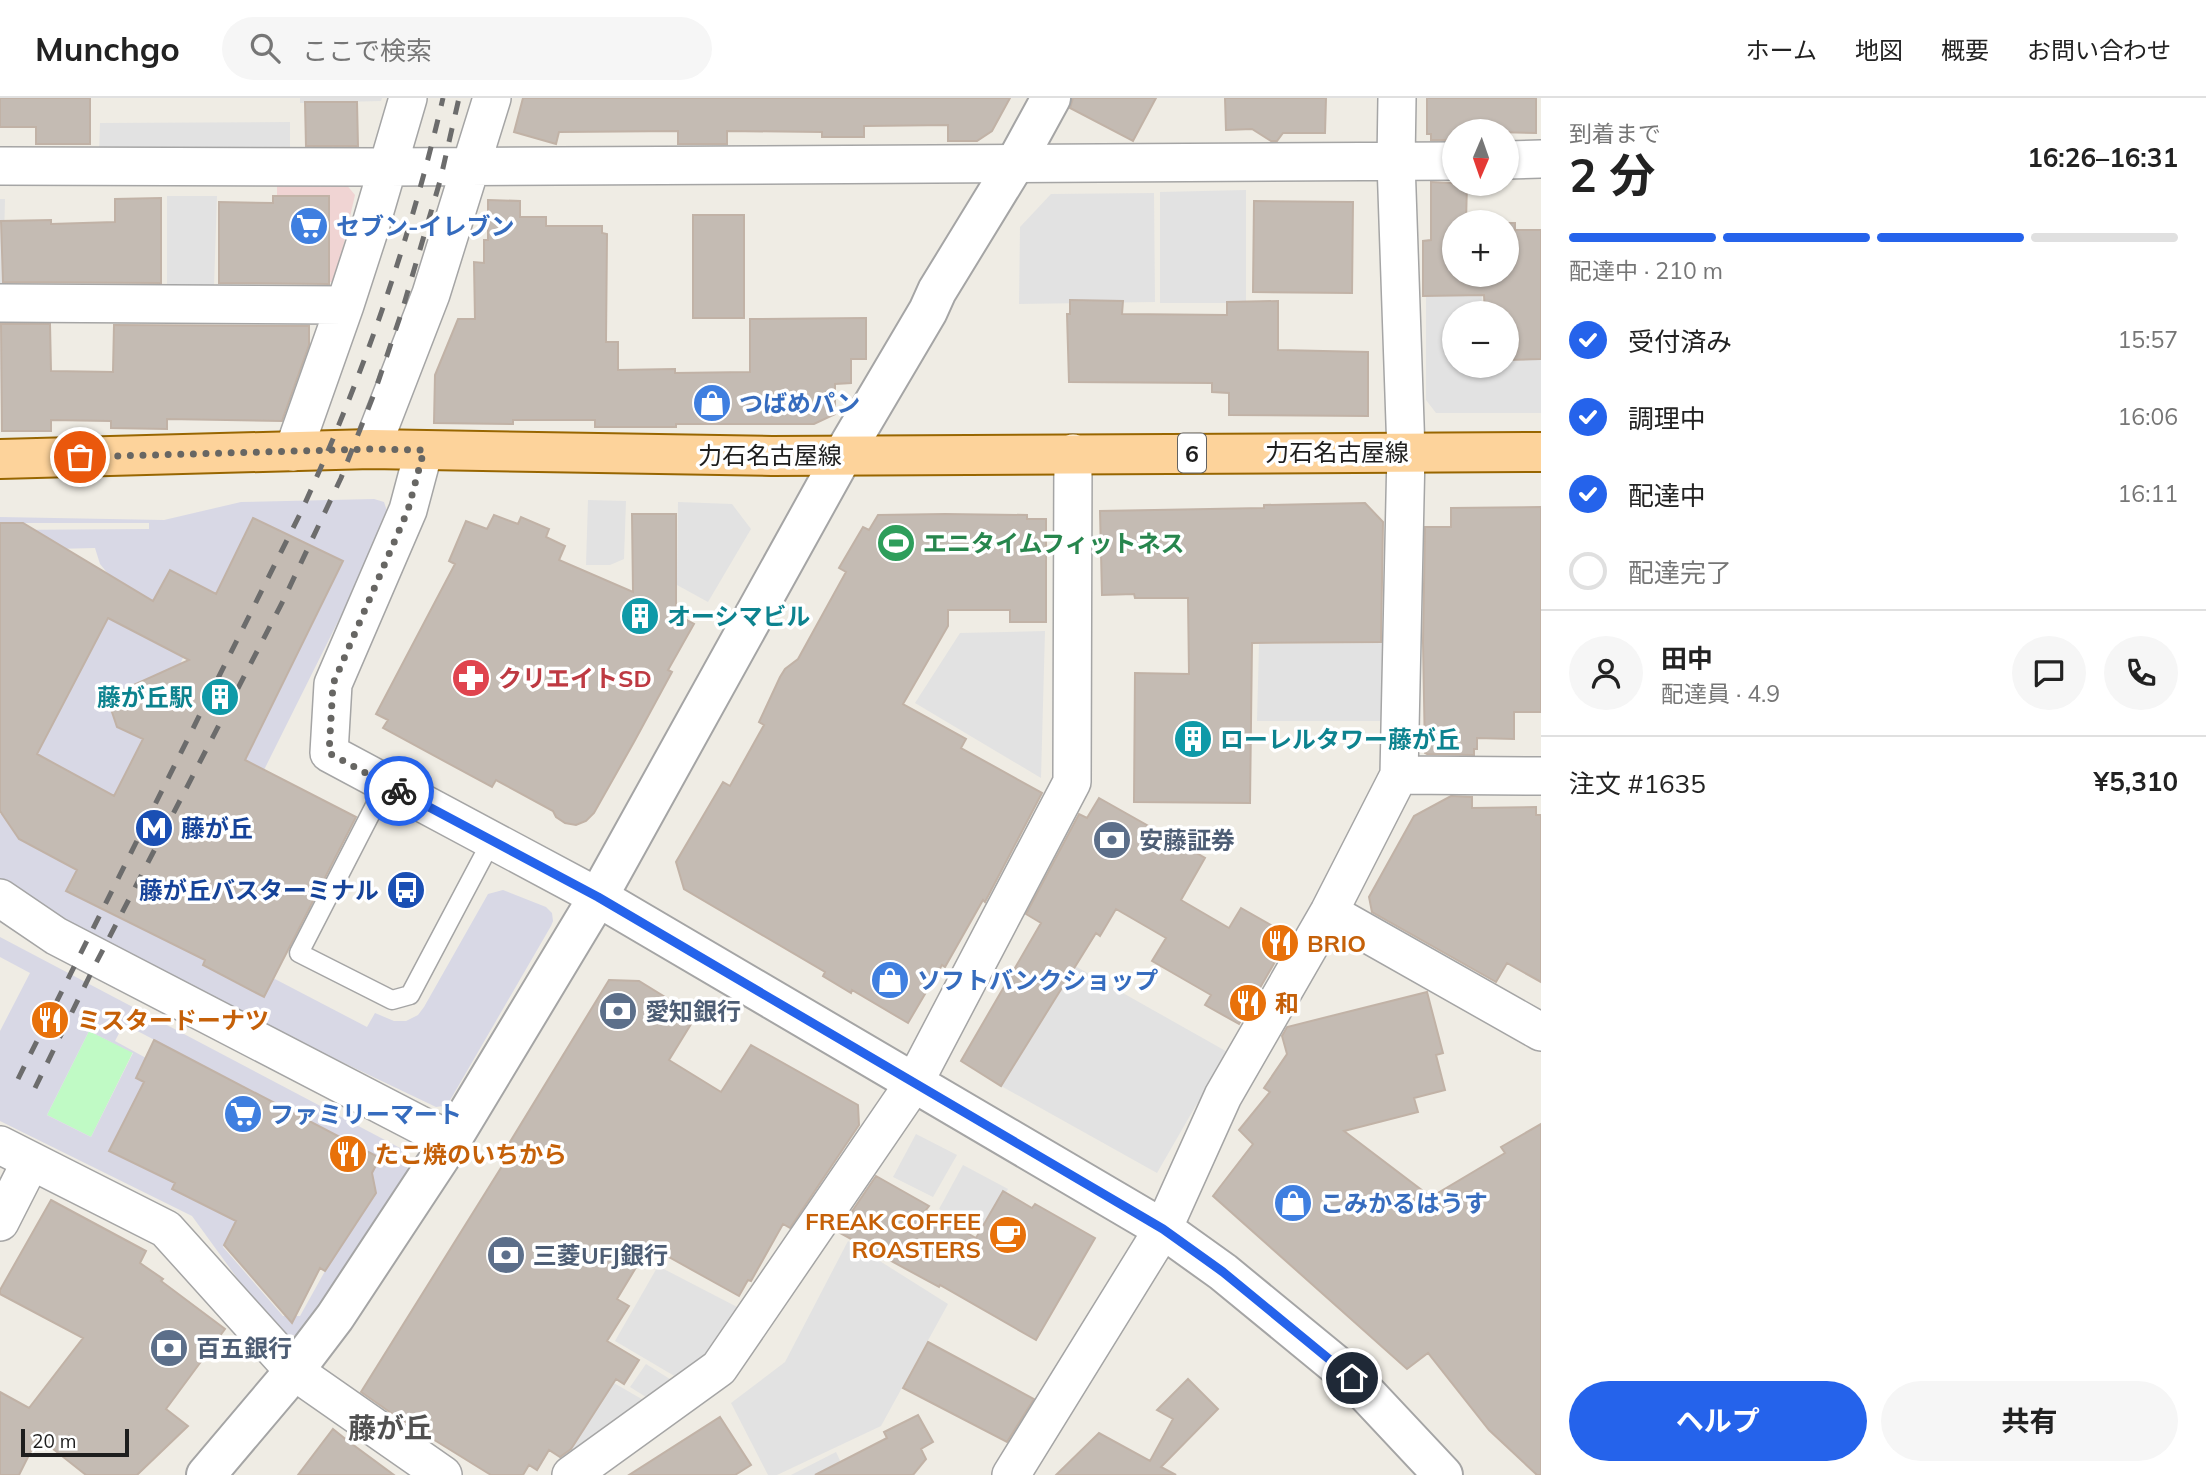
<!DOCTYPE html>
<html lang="ja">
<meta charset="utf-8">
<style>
:root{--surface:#fff;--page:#f6f6f6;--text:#222;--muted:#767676;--line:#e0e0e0;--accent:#2563eb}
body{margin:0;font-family:Mulish,"Noto Sans JP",sans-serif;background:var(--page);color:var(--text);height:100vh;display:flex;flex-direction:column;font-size:26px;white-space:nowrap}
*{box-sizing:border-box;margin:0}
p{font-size:23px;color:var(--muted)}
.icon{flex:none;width:38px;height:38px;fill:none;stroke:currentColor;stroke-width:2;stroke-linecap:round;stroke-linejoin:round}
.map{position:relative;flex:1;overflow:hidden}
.panel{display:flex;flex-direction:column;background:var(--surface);width:665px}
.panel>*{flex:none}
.needle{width:46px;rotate:182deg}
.tools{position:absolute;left:1442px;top:21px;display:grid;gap:14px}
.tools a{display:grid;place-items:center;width:77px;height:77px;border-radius:50%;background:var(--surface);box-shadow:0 2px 5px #0004;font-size:35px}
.scale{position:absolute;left:21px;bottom:18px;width:108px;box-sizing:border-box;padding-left:7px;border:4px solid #1e1e1e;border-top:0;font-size:19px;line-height:24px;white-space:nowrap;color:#1e1e1e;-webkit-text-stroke:5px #fff;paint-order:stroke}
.pin{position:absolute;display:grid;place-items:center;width:60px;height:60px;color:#fff;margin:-30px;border:4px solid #fff;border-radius:50%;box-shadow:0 2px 7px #0007}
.courier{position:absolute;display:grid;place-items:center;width:70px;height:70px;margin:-35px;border:5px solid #2563eb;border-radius:50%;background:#fff;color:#222;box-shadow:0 2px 9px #0007}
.head em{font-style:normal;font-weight:700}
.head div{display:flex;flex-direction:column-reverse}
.head{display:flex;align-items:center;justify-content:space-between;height:119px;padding:0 28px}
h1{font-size:46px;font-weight:700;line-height:52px}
.bar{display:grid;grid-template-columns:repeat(4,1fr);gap:10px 7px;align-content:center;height:84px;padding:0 28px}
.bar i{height:9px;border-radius:5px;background:var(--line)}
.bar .selected{background:var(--accent)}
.bar p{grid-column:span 4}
.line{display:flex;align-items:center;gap:18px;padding:0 28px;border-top:2px solid var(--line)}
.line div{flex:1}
.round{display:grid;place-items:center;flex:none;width:74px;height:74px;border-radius:37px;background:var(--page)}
ol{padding:0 28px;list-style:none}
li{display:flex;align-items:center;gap:21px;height:77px}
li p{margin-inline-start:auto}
li .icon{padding:7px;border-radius:50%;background:var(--accent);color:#fff;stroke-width:4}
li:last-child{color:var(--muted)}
li i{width:38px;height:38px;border:4px solid var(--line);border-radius:50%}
.cta{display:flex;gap:14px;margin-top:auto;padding:14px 28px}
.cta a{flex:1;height:80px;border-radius:42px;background:var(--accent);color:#fff;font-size:28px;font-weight:700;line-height:80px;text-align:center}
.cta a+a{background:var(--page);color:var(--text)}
header{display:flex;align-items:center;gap:42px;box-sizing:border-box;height:98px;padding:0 35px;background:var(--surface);border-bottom:2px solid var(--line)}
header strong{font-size:33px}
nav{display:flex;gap:38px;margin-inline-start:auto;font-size:24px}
.search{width:490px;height:63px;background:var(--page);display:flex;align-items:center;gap:18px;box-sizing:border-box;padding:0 24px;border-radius:38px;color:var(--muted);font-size:26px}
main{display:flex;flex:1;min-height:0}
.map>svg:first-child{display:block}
</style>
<header>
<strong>Munchgo</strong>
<div class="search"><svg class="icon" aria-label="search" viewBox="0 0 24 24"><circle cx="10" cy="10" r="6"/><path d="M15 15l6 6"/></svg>ここで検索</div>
<nav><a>ホーム</a><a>地図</a><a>概要</a><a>お問い合わせ</a></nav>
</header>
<main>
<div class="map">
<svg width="1541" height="1377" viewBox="0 0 1541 1377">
<rect width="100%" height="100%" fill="#efece4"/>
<!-- commercial -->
<path fill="#f0d4d3" d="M277,84L345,85L355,97L335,184H277Z"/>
<!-- park -->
<path fill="#c0fac5" d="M89,933L133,954L91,1039L47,1017Z"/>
<!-- parking -->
<path fill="#e2e2e2" d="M300,0H382L381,3L300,5Z
M290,24V54L99,55L100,25Z
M1246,92V205H1160V94Z
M1154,95L1155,204L1019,206L1020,129L1051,96Z
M167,98H217L214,188H167Z
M0,101H5L0,309Z
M1426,197H1482L1481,215H1454V268H1507V257H1541V315H1436L1426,302Z
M588,402L626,403L624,461L610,467H586Z
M678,404L732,406L751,431L708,504L677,487Z
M1045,533L1041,680L915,605L960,535Z
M1384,545V623H1257L1259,546Z
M1075,868L1231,956L1195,1009L1157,1075L1001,988Z
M916,1036L957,1057L933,1099L893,1079Z
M963,1067L1008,1091L982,1133L939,1111Z
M848,1143L948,1206L881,1328L777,1377H768L731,1305L785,1264Z
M658,1168L741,1211L688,1286L615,1243Z
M646,1266L681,1288L654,1304L630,1289Z
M595,1274L652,1307L571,1365L551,1350Z
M836,1354L847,1377H791Z"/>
<!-- plaza -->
<path fill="#d8d8e5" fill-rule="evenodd" d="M374,401L384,404L387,413L385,429L264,672L212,850L203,867L251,892L273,880L367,929L375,915L394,923H406L418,917L424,909L488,796L503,792L546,809L552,815L553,823L551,828L449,1004L443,1008L436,1009L160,877L0,789V716H2L19,741L77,772L67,792L159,838L343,464L253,421L95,735L70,722L89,685L63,670L13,703L125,487L109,477L100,466L95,450L55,451L0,432L149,431V425H0V419L164,422L241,404ZM170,472L181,478L136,534ZM137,585L148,590L127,634L117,629L114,621L130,589Z
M0,839L402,1051L407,1063L408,1073L404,1085L302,1236L290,1238L277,1235L192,1118L0,1023V933L30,875L0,859ZM124,926L380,1060L372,1075L376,1095L325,1173L300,1218H283L223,1149L236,1123L173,1091L177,1081L132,1058L129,1063L110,1054L162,993L136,980L146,960L115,943ZM89,933L133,955L91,1039L47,1017Z"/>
<!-- building -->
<path fill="#c4bbb3" stroke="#c1b2a6" stroke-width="2" fill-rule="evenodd" d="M0,0H90V46H36V29H0Z
M523,0H1010L992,33L977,43H948V27L864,28V39H822V34L727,33V46H678V33L559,34L556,46L514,34Z
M1073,0H1156L1133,43L1070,10Z
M1225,0H1326L1325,35H1283L1277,43H1271L1252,31L1226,32Z
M1427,0H1536V35L1454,33V42H1431V36H1427Z
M305,4H357L358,48H306Z
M1431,84L1467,86L1466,124H1454V177H1507V125H1515V132H1541V261L1507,262V215H1485L1484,197L1423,198V143L1431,142Z
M273,98H329V186L219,185V104L273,105Z
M161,100V185L3,184L1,123L51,122V126L115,124V101Z
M488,102L520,103V119H546V128H602V135L607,136L606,244H618V272L675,271V275L750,274V221L866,220V261H851V285L835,286V316L814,326H676V329H595V322H513V326L434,325L435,277L458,221H475L474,164L484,165V142H488Z
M1254,103L1353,104L1352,195L1253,194Z
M693,117H744V220H693Z
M1070,202L1123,203L1122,216L1227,217V204L1278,203V252L1368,254V318L1229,317V295L1212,294V285L1069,284L1067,216H1070Z
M1,226H50L51,273L113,274L114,227L309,228V247L282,323L167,321V331L111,330V323L51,322V333H2Z
M1365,405L1383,424L1381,544L1252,545L1250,705L1134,704L1135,575L1189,576L1188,500H1135L1134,496L1102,497L1100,413L1264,410V407Z
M1541,409V614H1514V641L1477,640V651H1474V657L1427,656L1425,655L1423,544L1425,429H1451V410Z
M632,416H676V507L689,514L685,521L694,526L668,572L672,574L634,644L594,715L586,723L576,727L565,725L556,719L553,713L496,682L492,689L383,630L388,622L376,616L455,466L449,463L466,423L487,431L494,417L518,426L521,419L549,431L546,439L565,448L559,462L633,494Z
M945,416L1027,417V421H1046V524H1010V512H948V528L903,606L966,641L961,650L1042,695L985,804L983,802L945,869L942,867L908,925L852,892L851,895L823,878L825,874L684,791L676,764L723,684L730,688L764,627L759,624L780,579L785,571L798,561L846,474L839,470L863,429L869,432L878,417Z
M253,420L343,463L245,662L356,719L264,899L203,867L205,862L66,793L77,772L19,741L0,713V425H23L153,503L170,472L216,496ZM108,520L189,562L107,599L117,629L143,641L114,698L37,656Z
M1451,698L1472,699V710L1536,709V717H1541V884L1507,865L1496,884L1372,814L1369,799L1414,718Z
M1099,700L1205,760L1181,802L1229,830L1241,810L1290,838L1239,926L1205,907L1211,897L1152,863L1166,840L1116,811L1100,838L1096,835L1001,988L961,963L1041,825L1026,816L1079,716L1087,720Z
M609,882L639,883L696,918L669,962L721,994L751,947L858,1007L859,1027L790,1130L783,1126L751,1183L748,1182L739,1198L649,1148L617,1201L629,1208L607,1243L639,1262L624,1286L616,1281L571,1351L560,1359L549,1352L537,1372L529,1367L523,1377H491L394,1317L361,1294L504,1065L499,1062Z
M1427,894L1443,955L1436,957L1445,992L1414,1000L1418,1014L1344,1033L1431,1099L1505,1055L1501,1049L1541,1026V1377H1537L1489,1332L1428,1255L1407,1271L1213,1098L1253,1046L1239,1032L1270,994L1264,990L1287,956L1282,938L1287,929Z
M154,942L380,1060L372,1075L376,1095L325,1173L320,1170L292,1225L224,1147L236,1123L172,1091L175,1085L109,1053L144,984L136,980Z
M876,1078L929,1108L926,1112L976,1140L1003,1093L1032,1110L1035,1106L1095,1140L1036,1242L940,1187L939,1189L838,1134Z
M51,1102L146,1153L140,1165L163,1181L161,1183L225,1231L166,1311L188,1328L137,1377H86L38,1339L19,1377H0V1294L29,1310L83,1240L0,1196V1192Z
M928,1244L1034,1301L1007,1344L903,1290Z
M1188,1281L1218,1311L1161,1369L1176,1377H1056L1099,1335L1150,1363L1173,1321L1157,1312Z
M918,1317L933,1344L921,1351L926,1361L913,1377H815L887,1340L884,1334Z
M720,1319L751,1367L735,1377H629Z
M333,1331L348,1343L394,1377H298Z"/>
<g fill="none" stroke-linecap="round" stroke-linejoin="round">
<defs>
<path id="service" d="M386,686L299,855L392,902L410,897L492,742"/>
<path id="minor" d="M1507,62L1541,61
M0,68L388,69L1454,63
M0,205L345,207
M371,351L431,196L492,0
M424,352L408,412L333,586L329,655L598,799
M293,354L345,207L369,133L408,0
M1399,677L1541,678
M0,800L56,838L451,1043
M1329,814L1541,934
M0,1047L166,1131L294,1273L443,1377
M0,1124L31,1063
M571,1377L719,1270L914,985L1072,684L1073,355
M1011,1377L1163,1131L1223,998L1329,814L1399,677L1406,354L1396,64L1397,0"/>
<path id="tertiary" d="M598,799L1163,1131L1223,1174L1352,1280L1443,1377
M206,1377L294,1273L335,1219L451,1043L598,799L843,357L928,213L937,193L1016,64L1051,0"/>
<path id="primary" d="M0,361L371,351L772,358L1541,354"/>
</defs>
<!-- service casing -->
<use href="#service" stroke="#a5a5a5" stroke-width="21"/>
<!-- minor casing -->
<use href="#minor" stroke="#a5a5a5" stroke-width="40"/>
<!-- tertiary casing -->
<use href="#tertiary" stroke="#a5a5a5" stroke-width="42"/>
<!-- primary casing -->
<use href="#primary" stroke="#986600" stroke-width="42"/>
<!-- service -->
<use href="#service" stroke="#fff" stroke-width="18"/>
<!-- minor -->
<use href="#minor" stroke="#fff" stroke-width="37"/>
<!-- tertiary -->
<use href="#tertiary" stroke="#fff" stroke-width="38"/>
<!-- primary -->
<use href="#primary" stroke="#fdd39b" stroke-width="38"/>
<!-- rail -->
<path stroke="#6c6c6c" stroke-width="5" stroke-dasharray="14 14" stroke-linecap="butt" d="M18,981L301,414C362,281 410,143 443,0
M35,990L94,869L283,503L341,380L374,296L402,213L440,83L459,0"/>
</g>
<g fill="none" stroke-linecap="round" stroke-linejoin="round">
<!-- done -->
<path stroke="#676663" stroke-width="7" stroke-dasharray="0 12.6" d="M80,359L371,351L424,352L408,412L333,586L329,655L399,693"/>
<!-- route -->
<path stroke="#2563eb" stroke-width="9" d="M399,693L598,799L1163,1131L1223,1174L1352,1280"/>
</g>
<!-- icons -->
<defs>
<symbol id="supermarket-disc" viewBox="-11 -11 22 22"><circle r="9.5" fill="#3f7fe0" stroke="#fff"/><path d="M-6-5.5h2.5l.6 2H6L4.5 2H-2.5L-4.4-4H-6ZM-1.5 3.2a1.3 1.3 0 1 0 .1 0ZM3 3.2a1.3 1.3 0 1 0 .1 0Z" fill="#fff"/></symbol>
<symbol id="shop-disc" viewBox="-11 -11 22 22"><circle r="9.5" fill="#3f7fe0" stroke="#fff"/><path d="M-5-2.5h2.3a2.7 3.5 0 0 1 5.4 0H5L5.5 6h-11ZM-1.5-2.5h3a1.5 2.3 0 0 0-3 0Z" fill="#fff"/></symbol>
<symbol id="stadium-disc" viewBox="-11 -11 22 22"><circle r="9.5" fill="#2e9e5b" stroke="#fff"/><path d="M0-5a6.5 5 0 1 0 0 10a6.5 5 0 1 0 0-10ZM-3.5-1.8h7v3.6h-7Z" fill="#fff"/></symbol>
<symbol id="building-disc" viewBox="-11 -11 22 22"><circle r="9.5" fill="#0f9aa8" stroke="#fff"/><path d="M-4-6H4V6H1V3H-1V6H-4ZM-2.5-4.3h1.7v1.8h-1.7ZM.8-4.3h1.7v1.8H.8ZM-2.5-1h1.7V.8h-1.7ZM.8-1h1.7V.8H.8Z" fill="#fff"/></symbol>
<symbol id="pharmacy-disc" viewBox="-11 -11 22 22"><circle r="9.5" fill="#e0444e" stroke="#fff"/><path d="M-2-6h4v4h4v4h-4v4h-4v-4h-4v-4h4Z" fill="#fff"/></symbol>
<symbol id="metro-disc" viewBox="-11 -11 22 22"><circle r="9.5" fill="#1a4fb4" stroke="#fff"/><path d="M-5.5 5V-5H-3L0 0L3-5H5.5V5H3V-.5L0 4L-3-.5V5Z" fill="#fff"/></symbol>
<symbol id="bank-disc" viewBox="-11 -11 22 22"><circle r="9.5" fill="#5c6f8a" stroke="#fff"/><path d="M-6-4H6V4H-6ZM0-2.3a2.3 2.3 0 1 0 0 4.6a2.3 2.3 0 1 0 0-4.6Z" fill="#fff"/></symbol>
<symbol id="bus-disc" viewBox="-11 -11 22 22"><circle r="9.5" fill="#1a4fb4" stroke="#fff"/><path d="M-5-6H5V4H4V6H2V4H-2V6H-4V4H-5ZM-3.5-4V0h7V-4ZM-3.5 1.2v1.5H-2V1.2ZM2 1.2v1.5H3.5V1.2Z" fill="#fff"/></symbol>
<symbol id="restaurant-disc" viewBox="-11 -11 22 22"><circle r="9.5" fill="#e8710a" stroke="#fff"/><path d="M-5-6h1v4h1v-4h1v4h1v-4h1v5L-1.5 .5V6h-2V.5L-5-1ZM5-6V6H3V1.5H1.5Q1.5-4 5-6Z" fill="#fff"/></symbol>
<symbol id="cafe-disc" viewBox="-11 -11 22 22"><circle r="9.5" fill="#e8710a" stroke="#fff"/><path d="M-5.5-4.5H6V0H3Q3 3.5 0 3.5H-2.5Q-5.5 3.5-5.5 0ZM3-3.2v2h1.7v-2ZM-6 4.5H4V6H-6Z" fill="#fff"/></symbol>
</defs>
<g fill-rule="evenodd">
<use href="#supermarket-disc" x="287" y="106" width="44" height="44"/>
<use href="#shop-disc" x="690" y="283" width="44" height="44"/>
<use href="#stadium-disc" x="874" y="423" width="44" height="44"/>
<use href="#building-disc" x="618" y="496" width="44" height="44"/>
<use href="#pharmacy-disc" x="449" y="558" width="44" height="44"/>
<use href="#building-disc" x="198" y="577" width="44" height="44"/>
<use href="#building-disc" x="1171" y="619" width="44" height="44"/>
<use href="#metro-disc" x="132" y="708" width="44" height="44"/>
<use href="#bank-disc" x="1090" y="720" width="44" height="44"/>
<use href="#bus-disc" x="384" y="770" width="44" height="44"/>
<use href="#restaurant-disc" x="1258" y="823" width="44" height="44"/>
<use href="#shop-disc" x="868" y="860" width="44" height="44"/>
<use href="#restaurant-disc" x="1226" y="883" width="44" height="44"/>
<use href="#bank-disc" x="596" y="891" width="44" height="44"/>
<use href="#restaurant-disc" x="28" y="900" width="44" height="44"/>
<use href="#supermarket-disc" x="221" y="994" width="44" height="44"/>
<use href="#restaurant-disc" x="326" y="1034" width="44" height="44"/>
<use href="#shop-disc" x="1271" y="1083" width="44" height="44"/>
<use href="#cafe-disc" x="986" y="1115" width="44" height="44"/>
<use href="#bank-disc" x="484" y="1135" width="44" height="44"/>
<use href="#bank-disc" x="147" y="1228" width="44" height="44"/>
</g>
<g text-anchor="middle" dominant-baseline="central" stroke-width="7" stroke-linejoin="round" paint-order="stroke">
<!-- shield labels -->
<rect fill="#fff" stroke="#626262" stroke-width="2" x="1178" y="335.5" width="28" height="39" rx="5"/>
<g font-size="23" font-weight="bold" fill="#1e1e1e">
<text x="1192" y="355">6</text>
</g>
<!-- shop labels -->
<g font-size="24" font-weight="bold" fill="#366cbe" stroke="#fff" text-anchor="start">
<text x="336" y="128">セブン-イレブン</text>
<text x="739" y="305">つばめパン</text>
<text x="917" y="882">ソフトバンクショップ</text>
<text x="270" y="1016">ファミリーマート</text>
<text x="1320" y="1105">こみかるはうす</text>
</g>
<!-- street labels -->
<g font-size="24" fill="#1e1e1e" stroke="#fff">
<text x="1337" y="354">力石名古屋線</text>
<text x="770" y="357">力石名古屋線</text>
</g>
<!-- leisure labels -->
<g font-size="24" font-weight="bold" fill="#27864d" stroke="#fff" text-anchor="start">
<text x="923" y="445">エニタイムフィットネス</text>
</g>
<!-- culture labels -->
<g font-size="24" font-weight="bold" fill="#0d838f" stroke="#fff" text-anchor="start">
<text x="667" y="518">オーシマビル</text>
<text x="193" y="599" text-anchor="end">藤が丘駅</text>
<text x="1220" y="641">ローレルタワー藤が丘</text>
</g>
<!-- health labels -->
<g font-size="24" font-weight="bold" fill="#be3a42" stroke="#fff" text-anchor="start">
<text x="498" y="580">クリエイトSD</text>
</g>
<!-- transit labels -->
<g font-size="24" font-weight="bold" fill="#164399" stroke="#fff" text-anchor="start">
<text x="181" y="730">藤が丘</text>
<text x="379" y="792" text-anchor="end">藤が丘バスターミナル</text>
</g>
<!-- service labels -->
<g font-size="24" font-weight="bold" fill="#4e5e75" stroke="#fff" text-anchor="start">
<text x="1139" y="742">安藤証券</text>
<text x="645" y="913">愛知銀行</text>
<text x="533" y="1157">三菱UFJ銀行</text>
<text x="196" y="1250">百五銀行</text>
</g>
<!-- food labels -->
<g font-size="24" font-weight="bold" fill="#c56008" stroke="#fff" text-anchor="start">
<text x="1307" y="845">BRIO</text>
<text x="1275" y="905">和</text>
<text x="77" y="922">ミスタードーナツ</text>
<text x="375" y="1056">たこ焼のいちから</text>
<text x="981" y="1123" text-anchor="end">FREAK COFFEE<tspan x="981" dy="28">ROASTERS</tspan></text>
</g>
<!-- quarter labels -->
<g font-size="28" font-weight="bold" fill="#515151" stroke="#fff">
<text x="390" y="1329">藤が丘</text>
</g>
</g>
</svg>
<div class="tools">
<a><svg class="needle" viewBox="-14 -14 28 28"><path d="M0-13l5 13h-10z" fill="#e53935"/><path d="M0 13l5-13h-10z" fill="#767676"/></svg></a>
<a>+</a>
<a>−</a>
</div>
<div class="scale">20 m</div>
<div class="pin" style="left:80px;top:359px;background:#ea580c"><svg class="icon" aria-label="bag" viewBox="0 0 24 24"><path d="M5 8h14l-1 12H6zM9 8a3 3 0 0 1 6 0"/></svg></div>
<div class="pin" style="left:1352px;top:1280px;background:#1f2937"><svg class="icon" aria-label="home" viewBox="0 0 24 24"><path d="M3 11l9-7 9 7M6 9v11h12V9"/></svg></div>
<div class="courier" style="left:399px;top:693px"><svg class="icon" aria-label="bike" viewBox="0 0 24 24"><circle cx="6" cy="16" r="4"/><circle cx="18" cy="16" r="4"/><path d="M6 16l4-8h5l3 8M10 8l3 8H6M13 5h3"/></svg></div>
</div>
<section class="panel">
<div class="head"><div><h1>2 分</h1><p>到着まで</p></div><em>16:26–16:31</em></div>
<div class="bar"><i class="selected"></i><i class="selected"></i><i class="selected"></i><i></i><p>配達中 · 210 m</p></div>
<ol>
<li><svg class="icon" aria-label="check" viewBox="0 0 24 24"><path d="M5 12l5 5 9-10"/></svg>受付済み<p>15:57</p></li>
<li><svg class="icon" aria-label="check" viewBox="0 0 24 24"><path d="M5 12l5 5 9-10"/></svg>調理中<p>16:06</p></li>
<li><svg class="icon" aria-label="check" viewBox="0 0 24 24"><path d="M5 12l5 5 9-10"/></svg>配達中<p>16:11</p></li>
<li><i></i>配達完了</li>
</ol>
<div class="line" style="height:126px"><a class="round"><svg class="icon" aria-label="person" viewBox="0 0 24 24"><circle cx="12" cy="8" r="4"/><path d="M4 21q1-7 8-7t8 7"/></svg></a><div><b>田中</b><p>配達員 · 4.9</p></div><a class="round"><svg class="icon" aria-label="chat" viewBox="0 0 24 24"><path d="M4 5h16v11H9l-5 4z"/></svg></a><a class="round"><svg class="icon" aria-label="phone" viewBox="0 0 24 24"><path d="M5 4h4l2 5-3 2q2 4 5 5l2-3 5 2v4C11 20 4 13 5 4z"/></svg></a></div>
<div class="line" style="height:91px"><div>注文 #1635</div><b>¥5,310</b></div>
<div class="cta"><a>ヘルプ</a><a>共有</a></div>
</section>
</main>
